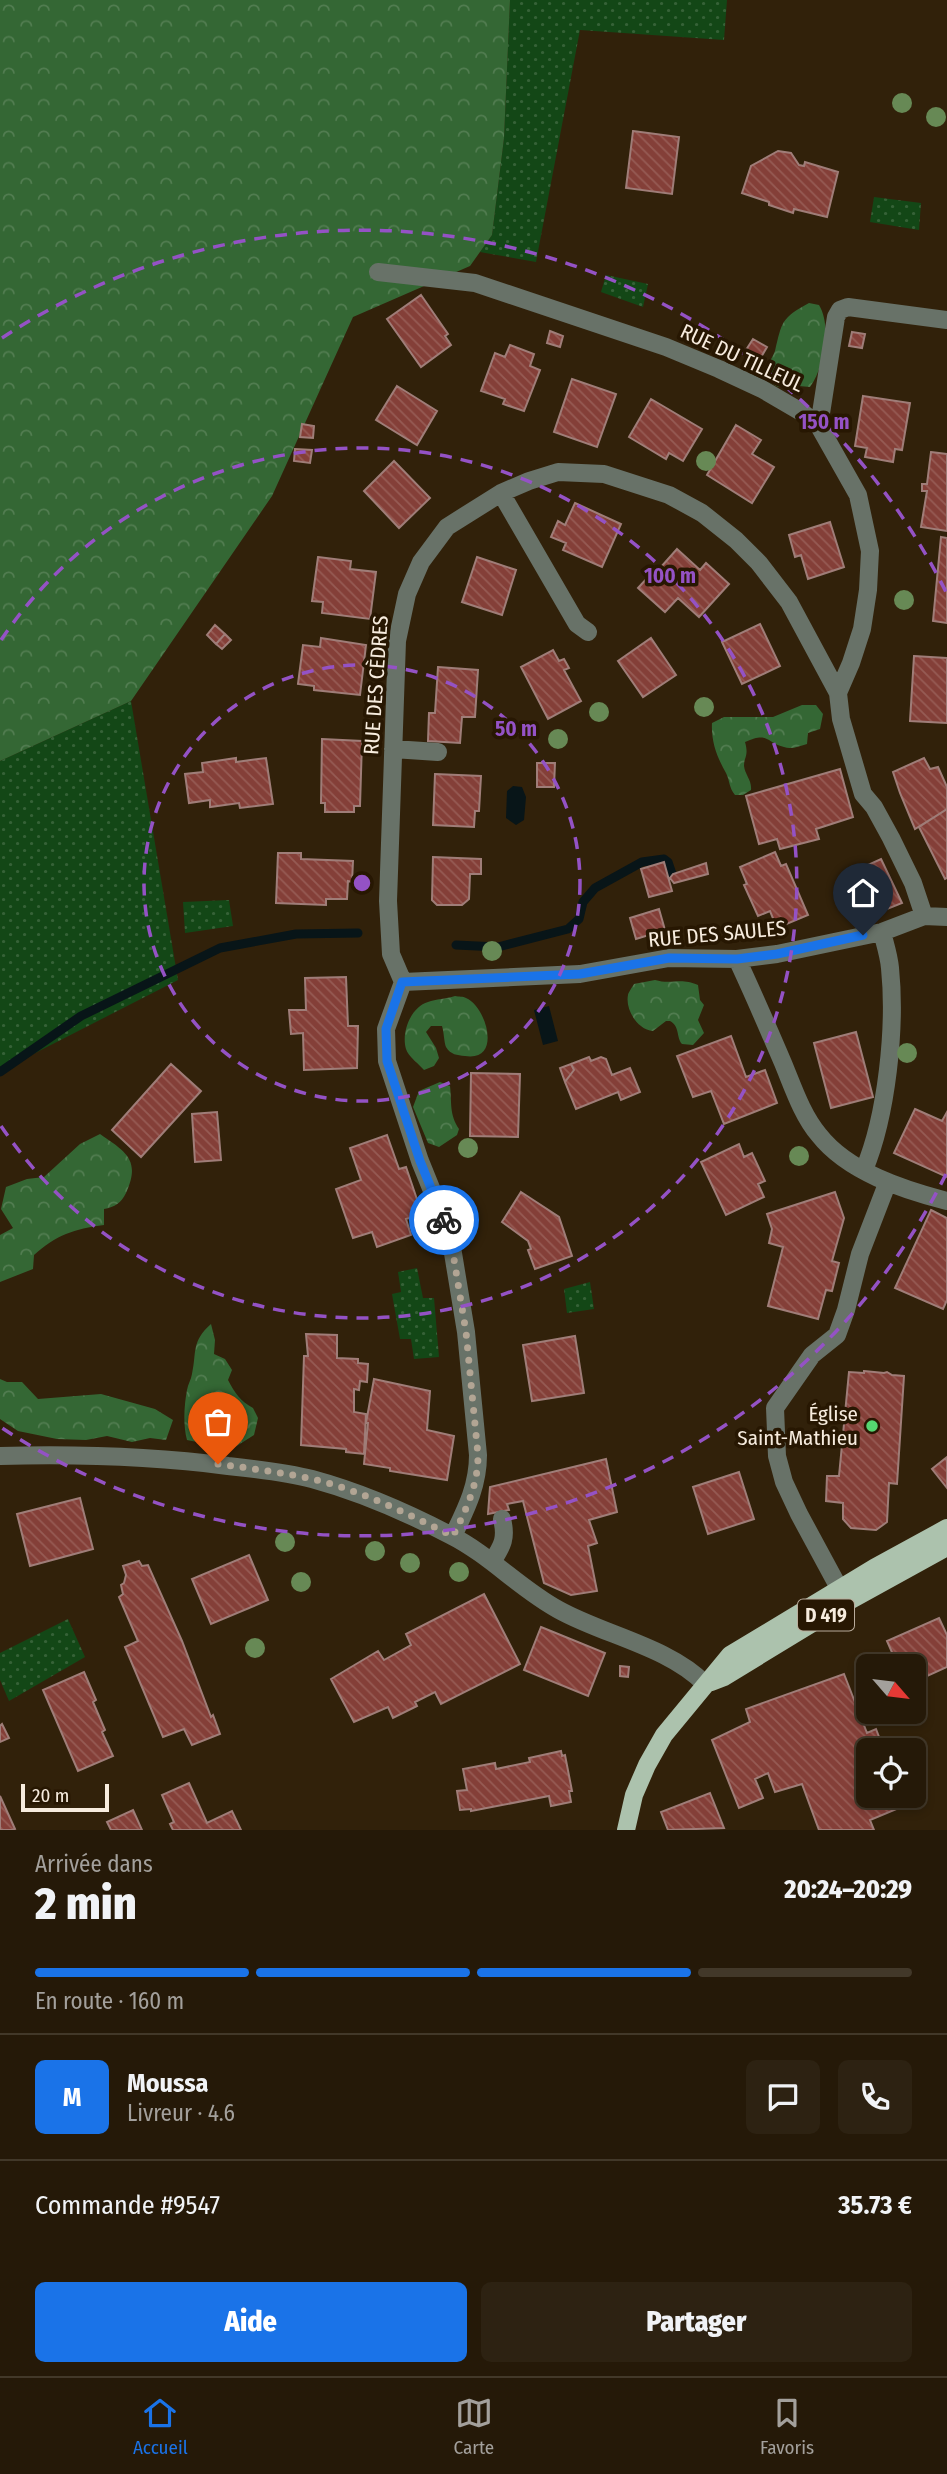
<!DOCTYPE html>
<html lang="fr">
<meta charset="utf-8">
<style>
:root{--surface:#251908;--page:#2d2212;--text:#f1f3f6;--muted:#a3a09c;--line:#423829;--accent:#1a73e8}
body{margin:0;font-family:"Fira Sans Condensed",sans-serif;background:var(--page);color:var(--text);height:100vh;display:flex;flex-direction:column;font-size:26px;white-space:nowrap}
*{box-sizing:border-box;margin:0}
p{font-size:23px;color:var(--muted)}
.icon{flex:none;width:38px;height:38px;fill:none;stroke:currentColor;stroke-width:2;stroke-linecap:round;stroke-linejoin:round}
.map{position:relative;height:1830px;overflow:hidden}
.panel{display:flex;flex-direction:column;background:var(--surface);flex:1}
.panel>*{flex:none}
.needle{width:46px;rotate:118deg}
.fabs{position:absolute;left:856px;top:1654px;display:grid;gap:14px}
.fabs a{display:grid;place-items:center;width:70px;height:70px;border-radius:10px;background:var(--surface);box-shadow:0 4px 10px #0003,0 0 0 2px var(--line);font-size:35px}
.scale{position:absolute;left:21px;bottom:18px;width:88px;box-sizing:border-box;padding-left:7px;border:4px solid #f7ecde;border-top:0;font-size:19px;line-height:24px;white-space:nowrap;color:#f7ecde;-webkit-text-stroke:5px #271702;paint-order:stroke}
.pin{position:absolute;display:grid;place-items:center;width:60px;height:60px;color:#fff;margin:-72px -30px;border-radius:50% 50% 50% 0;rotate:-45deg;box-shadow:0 0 7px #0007}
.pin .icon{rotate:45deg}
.courier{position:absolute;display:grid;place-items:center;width:70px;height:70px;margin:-35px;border:5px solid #1a73e8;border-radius:50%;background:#fff;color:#222;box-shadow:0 2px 9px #0007}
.summary em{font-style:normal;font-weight:800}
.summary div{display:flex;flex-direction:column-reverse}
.summary{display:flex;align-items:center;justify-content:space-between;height:119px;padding:0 35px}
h1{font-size:46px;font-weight:800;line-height:52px}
.bar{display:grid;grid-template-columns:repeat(4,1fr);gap:10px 7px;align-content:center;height:84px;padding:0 35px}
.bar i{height:9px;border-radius:5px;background:var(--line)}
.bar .active{background:var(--accent)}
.bar p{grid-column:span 4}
.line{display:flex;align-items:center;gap:18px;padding:0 35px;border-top:2px solid var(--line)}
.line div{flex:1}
.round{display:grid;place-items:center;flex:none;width:74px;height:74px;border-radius:10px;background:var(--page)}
.primary-button{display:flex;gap:14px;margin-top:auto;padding:14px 35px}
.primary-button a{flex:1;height:80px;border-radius:10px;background:var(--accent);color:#fff;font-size:28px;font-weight:800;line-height:80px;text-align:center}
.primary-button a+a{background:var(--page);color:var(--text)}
.tabs{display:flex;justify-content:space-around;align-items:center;height:98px;border-top:2px solid var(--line);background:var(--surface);font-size:19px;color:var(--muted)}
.tabs a{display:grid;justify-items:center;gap:4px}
.tabs .active{color:var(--accent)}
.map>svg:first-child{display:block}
</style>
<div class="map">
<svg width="947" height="1830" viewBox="0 0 947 1830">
<defs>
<pattern id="grass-dots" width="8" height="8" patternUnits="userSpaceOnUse" patternTransform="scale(1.75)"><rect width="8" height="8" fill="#134716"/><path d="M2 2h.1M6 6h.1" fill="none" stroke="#366237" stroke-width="1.8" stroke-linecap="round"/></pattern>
<pattern id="forest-crowns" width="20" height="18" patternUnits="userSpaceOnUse" patternTransform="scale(1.75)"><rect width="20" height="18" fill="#346734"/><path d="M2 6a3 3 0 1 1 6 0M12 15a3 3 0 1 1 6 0" fill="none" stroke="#527d51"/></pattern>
<pattern id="building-back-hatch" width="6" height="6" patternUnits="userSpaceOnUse" patternTransform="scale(1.75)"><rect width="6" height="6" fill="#843f38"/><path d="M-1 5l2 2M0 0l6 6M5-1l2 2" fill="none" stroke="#965b54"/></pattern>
</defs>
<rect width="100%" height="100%" fill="#31210a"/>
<!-- grass -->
<path fill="url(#grass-dots)" d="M510,0H727L724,40L580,30L536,262L480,252L492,235L504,138Z
M874,197L921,203L919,230L870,222Z
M606,275L648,284L643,307L601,292Z
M131,701L178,980L0,1071V761Z
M229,900L233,926L185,933L183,902Z
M417,1268L423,1298H434L439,1357L414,1359L411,1339H400L392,1294L401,1292L398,1272Z
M590,1282L594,1309L567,1313L564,1289Z
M68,1619L85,1657L9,1701L0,1680V1653Z"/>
<!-- forest -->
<path fill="url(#forest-crowns)" d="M0,0H510L504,138L492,235L470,266L353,317L272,496L131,701L0,761Z
M809,303L819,305C832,326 824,368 810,387L799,386L791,380L778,387L769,382L764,371C767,365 773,357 775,351C782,322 781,318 809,303Z
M802,705H816L823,714L820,729L808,733L807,744C800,746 791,750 784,747C766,743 769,731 745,742C749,756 744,757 744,766C745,775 752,780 751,790L743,795H735C729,788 730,781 726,773C717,757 711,742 712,723L724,717H773Z
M655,980C672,985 680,977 698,985L700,1000L704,1005L698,1020L704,1033L693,1045L682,1044C676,1037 680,1026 670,1021H666L653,1031C638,1030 625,1010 628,995C628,993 633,986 634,984Z
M455,996C459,997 463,996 466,998C486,1006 503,1062 465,1056C457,1055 451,1055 446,1047C444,1042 444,1032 442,1026H431L426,1032L436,1048L439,1058L434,1066L424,1070C419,1064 408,1056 406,1049C401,1032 411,1007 428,1002C436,999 446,999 455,996Z
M440,1082L450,1086C452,1103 449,1114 459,1129L457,1135L439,1147L428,1143L413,1107L419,1091Z
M100,1134C126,1152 141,1160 126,1193C121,1203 115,1207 104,1209V1225C74,1229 56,1235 34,1255L33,1269L0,1282V1235L13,1228L1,1209L6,1187L27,1179L44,1177L80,1144Z
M211,1324L215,1340L214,1354L225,1359L232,1370L228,1380C235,1393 240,1401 253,1408L258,1418L254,1435L232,1449L187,1440C183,1425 184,1406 187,1390C188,1384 191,1380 192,1374C197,1351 191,1342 211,1324Z
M0,1379L7,1382H22L38,1399L101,1394L155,1409L173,1420L166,1440L150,1438L132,1442L107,1436L86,1440L57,1439L18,1431L0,1419Z"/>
<!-- water -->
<path fill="#081518" d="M513,786L522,787L526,797L524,820L516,825L506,818L507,791Z
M549,1006L558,1041L543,1045L534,1010Z"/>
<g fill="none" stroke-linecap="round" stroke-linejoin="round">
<!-- stream -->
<path stroke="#081518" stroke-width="9" d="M456,945L498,947L568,929L579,919L583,902L595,888L642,862L664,859L668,862L672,874
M0,1072L81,1016L220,948L296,934L358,933"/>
</g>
<!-- building -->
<path fill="url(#building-back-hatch)" stroke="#9f7d78" stroke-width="2" d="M633,131L679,137L672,194L626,188Z
M778,151L791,153L799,165L804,166L805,162L838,172L827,217L794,209L793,213L769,205V202L742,193L751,166Z
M421,295L448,334L445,336L451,345L421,367L387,319Z
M550,331L563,336L560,347L547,343Z
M852,332L865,334L862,348L849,346Z
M753,339L767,347L760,359L746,350Z
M510,345L534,354L530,366L540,370L524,411L503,404L505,399L481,391L495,353L505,357Z
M572,379L616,394L597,447L554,432Z
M397,386L437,411L417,445L376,420Z
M863,396L910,403L902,450L895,449L893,462L865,457L867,448L855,446Z
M651,399L702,429L683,461L669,453L666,459L629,437Z
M302,424L314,426L313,438L300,437Z
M736,425L761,440L752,454L774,467L752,503L707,475Z
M295,449L312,450L310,463L294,461Z
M931,452L947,454V531L921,527L927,491H922V484H927Z
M394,461L430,498L399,528L364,491Z
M575,503L621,524L602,567L563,550L566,543L551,537L558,521L565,525Z
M830,522L844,567L808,579L801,555L795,557L789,535Z
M941,537L947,538V623L933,621Z
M677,549L700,570L706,563L729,584L699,617L678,598L665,612L638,588L651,574L653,576Z
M318,557L351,561L350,569L376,572L370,619L322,613L323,602L312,601Z
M477,557L516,570L502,615L462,602Z
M760,624L780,666L742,684L722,642Z
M215,625L225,634L216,644L207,635Z
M225,634L231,640L222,649L216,644Z
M321,638L366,645L360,695L314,690V686L298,684L303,645L320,647Z
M651,638L676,675L643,697L618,661Z
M553,650L559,661L564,659L569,668L564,670L581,701L548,719L521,667Z
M914,656L947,658V723L910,721Z
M438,667L478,670L475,717H462L460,743L428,741L429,713H435Z
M322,739L362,741L360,806H354V812H325V803H321Z
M236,758V762L266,758L273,804L240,808L239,803L210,807V800L189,803L185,774L203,772L202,763Z
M924,758L930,769L938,767L947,787V809L915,829L900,793L893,772Z
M537,763H555L554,787H537Z
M840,769L853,817L816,829L819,839L780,849L777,839L759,844L746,796Z
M435,774L481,776L479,811H475L474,827L433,825Z
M947,809V878L945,879L919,827Z
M775,852L781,866L786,864L808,915L777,928L770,911L758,916L744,885L747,884L740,867Z
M278,853H301V859L353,861L352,882L348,881L347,899H326V905L276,903Z
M433,857L481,859V874H470L469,899L462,905H437L432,900Z
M881,859L902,903L867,917L859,899L870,894L859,869Z
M664,862L672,891L649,897L641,869Z
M706,863L708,874L674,883L670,878L673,874Z
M659,909L665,930L636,939L630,918Z
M346,977L348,1026H358L357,1068L304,1070L303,1033L291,1034L289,1010H306L305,978Z
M856,1032L873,1097L831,1108L814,1043Z
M731,1036L746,1077L765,1070L777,1103L724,1124L711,1091L693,1097L677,1056Z
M589,1057L591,1061L601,1057L606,1059L612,1075L630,1068L640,1092L621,1100L618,1092L576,1109L565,1082L574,1070L571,1064Z
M171,1064L201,1091L141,1157L112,1130Z
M571,1064L574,1070L565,1082L560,1068Z
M471,1073L520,1074L518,1137L470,1136Z
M915,1109L942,1121L947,1112V1177L894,1153Z
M217,1112L221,1160L195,1162L192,1114Z
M387,1135L399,1169L406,1167L422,1214L406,1219L411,1235L377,1247L372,1232L353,1238L336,1189L361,1180L350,1148Z
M739,1144L744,1157L752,1153L765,1181L758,1184L764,1197L726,1215L701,1162Z
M521,1192L559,1217L572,1256L535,1269L528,1250L531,1249L528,1241L502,1222Z
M835,1192L844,1218L832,1261L839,1263L832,1291L826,1290L818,1319L768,1306L783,1247L769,1243L772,1229L767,1214Z
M931,1210L947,1218V1300L943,1309L895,1288Z
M306,1334L337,1335V1358L358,1359V1363L368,1364L367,1382L360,1381L359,1390L354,1389V1412L366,1414L364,1454L346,1452V1449L301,1445L304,1356H308Z
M575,1336L584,1393L532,1401L523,1345Z
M864,1371L884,1373L887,1372L892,1375L904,1376L897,1484L889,1483L887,1522L876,1530L851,1528L843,1519V1503L826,1501L827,1476H839L849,1372L864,1373Z
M374,1379L430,1391L427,1430L454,1436L447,1480L390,1471V1468L364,1464L368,1423H366Z
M947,1457V1488L932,1469Z
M606,1459L617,1512L589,1520L597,1543L588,1546L597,1591L571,1595L544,1583L523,1501L507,1504L509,1510L488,1514L490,1487Z
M739,1472L754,1519L708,1534L693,1487Z
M80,1498L93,1549L30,1566L17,1514Z
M249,1555L268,1600L211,1624L192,1579Z
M139,1561L142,1566L148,1565L182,1641L211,1717L213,1715L220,1734L192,1745L184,1729L163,1737L125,1647L138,1641L119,1597L123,1594L121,1585L124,1583L126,1575L123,1566Z
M484,1594L520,1664L441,1704L435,1692L415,1702L417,1706L393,1718L388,1707L354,1722L331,1679L378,1651L384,1660L411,1645L406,1634Z
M939,1618L947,1635V1667L914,1682V1666H898L887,1641Z
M541,1627L605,1653L588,1696L524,1670Z
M620,1666L629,1667L628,1677L620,1676Z
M84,1672L96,1700L93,1702L105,1730L102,1732L113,1756L78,1771L43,1690Z
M844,1674L867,1733L876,1729L884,1750H868V1796H894L899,1808L870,1820L874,1830H819L802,1784L775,1792L768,1773L755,1779L763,1798L739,1808L712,1740L750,1722L746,1709Z
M2,1724L9,1738L0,1742V1726Z
M561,1751L562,1756L565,1755L572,1791H569L571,1802L551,1806L549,1796L471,1811V1809L460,1810L457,1791L467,1790L463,1769L495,1763L496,1769L530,1762L529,1758Z
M189,1783L207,1823L232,1811L241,1830H173L170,1824L174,1822L162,1795Z
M710,1793L724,1828L668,1830L661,1812Z
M0,1796L15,1829L12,1830H0Z
M133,1810L142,1830H111L107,1822Z"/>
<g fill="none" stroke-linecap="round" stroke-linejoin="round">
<!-- minor -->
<path stroke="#687268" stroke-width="18" d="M378,272L475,283L666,347L719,369L762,389L803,413L819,426L858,495L870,551L868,590L862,629L851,663L838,693L841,719L863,794L874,807L891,838L913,883L924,916
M819,426L836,317L840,310L848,307L947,320
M501,493L577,624L588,632
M393,749L438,752
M737,959C753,993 768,1028 783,1063C793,1087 802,1115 819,1135C848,1172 904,1190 947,1201
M403,982L391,954L388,901L397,641L407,594L421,562L447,527L501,493L529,481L558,472L604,474L669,495L702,513L736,540L759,563L789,602L838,693
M403,982L386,1029L387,1061L420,1161L450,1235L466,1332L478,1455C478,1486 466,1509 453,1536
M403,982L580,974L669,958L737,959L777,954L882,932L924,916L947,917
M864,1170C887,1115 896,1027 890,968C889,956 885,944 882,932
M0,1456C76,1454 152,1456 228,1466C256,1469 285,1472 312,1479C360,1492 406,1512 450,1535C490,1555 520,1589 559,1610C604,1635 669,1647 705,1684
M492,1562C502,1546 507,1539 502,1519
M839,1588L799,1514L784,1482L777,1456L775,1408L812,1355L837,1335L846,1310L860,1254L887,1184"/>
<!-- major -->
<path stroke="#acc2ad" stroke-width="18" d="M711,1682L724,1677L847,1602L947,1547
M626,1830L634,1795L647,1765L664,1735L730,1655L874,1568L947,1528"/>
</g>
<!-- trees -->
<g fill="#678955">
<circle cx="902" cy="103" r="10"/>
<circle cx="936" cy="117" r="10"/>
<circle cx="706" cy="461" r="10"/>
<circle cx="904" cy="600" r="10"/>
<circle cx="704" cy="707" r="10"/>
<circle cx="599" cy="712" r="10"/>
<circle cx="558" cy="739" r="10"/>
<circle cx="492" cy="951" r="10"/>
<circle cx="907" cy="1053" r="10"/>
<circle cx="468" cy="1148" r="10"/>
<circle cx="799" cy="1156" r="10"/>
<circle cx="285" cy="1542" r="10"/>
<circle cx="375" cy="1551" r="10"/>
<circle cx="410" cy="1563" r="10"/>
<circle cx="459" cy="1572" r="10"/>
<circle cx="301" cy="1582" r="10"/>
<circle cx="255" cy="1648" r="10"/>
</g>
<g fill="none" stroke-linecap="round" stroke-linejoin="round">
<!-- done -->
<path stroke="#b2a594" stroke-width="7" stroke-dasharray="0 12.6" d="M218,1464C248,1468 278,1472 308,1478C359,1489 407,1514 453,1536C466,1509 478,1486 478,1455L466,1332L450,1235L444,1220"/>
<!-- route -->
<path stroke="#1a73e8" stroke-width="9" d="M444,1220L420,1161L387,1061L386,1029L402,982L580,974L669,958L737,959L777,954L863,935"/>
</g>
<!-- distance rings -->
<g fill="none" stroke="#9452c5" stroke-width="3.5" stroke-dasharray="12 9">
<circle cx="362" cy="883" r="218"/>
<path d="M1 640A435 435 0 1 1 1 1126"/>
<path d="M946 1174A653 653 0 0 1 2 1428M2 338A653 653 0 0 1 946 592"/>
</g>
<!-- markers -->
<circle fill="#55d671" stroke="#271702" stroke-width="2.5" cx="872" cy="1426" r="7"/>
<g text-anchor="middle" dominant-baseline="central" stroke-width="7" stroke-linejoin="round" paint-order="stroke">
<!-- shield labels -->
<rect fill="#271702" stroke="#b9ac9c" stroke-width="2" x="798" y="1599.5" width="56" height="31" rx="5"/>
<g font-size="19" font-weight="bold" fill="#f7ecde">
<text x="826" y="1615">D 419</text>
</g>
<!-- street labels -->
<g font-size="21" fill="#f7ecde" stroke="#271702">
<text transform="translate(742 358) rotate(25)">RUE DU TILLEUL</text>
<text transform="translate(376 685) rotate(-86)">RUE DES CÈDRES</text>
<text transform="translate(717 934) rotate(-5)">RUE DES SAULES</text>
</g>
<!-- poi labels -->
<g font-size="21" fill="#f7ecde" stroke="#271702" text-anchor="end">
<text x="858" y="1414">Église<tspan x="858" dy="24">Saint-Mathieu</tspan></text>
</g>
</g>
<circle cx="362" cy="883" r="10" fill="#9452c5" stroke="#271702" stroke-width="3.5"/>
<g font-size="21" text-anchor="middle" font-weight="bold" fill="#9452c5" stroke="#271702" stroke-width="7" stroke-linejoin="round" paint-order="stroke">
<text x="824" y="429">150 m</text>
<text x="670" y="583">100 m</text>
<text x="516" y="736">50 m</text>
</g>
</svg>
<div class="fabs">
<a><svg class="needle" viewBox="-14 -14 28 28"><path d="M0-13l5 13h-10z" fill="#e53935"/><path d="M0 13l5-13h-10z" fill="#a3a09c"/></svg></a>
<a><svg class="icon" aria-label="locate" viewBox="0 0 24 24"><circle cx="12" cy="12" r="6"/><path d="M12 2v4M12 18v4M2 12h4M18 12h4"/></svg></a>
</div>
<div class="scale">20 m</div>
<div class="pin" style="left:218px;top:1464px;background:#ea580c"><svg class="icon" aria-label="bag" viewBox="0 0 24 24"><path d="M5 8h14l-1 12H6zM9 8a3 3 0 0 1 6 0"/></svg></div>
<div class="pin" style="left:863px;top:935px;background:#1f2937"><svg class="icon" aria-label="home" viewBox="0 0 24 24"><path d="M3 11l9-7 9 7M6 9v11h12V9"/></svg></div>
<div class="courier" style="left:444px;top:1220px"><svg class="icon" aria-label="bike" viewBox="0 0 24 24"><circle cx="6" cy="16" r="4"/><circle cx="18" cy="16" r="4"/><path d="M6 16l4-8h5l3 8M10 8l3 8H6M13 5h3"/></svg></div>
</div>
<section class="panel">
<div class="summary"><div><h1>2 min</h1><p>Arrivée dans</p></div><em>20:24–20:29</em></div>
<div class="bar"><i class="active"></i><i class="active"></i><i class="active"></i><i></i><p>En route · 160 m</p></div>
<div class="line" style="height:126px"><b class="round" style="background:var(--accent);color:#fff">M</b><div><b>Moussa</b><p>Livreur · 4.6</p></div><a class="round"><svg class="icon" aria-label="chat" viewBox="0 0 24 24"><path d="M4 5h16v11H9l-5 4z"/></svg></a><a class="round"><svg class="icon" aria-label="phone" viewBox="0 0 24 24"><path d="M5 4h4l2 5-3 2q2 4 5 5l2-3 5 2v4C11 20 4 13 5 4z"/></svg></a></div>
<div class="line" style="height:91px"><div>Commande #9547</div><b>35.73 €</b></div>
<div class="primary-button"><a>Aide</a><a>Partager</a></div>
</section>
<nav class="tabs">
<a class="active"><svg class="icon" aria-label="home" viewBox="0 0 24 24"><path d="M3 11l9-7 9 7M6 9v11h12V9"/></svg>Accueil</a>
<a><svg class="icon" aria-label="map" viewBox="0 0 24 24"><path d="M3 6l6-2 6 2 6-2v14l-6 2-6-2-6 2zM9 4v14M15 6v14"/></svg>Carte</a>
<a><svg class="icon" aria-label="saved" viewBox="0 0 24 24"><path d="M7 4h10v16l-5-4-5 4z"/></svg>Favoris</a>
</nav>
